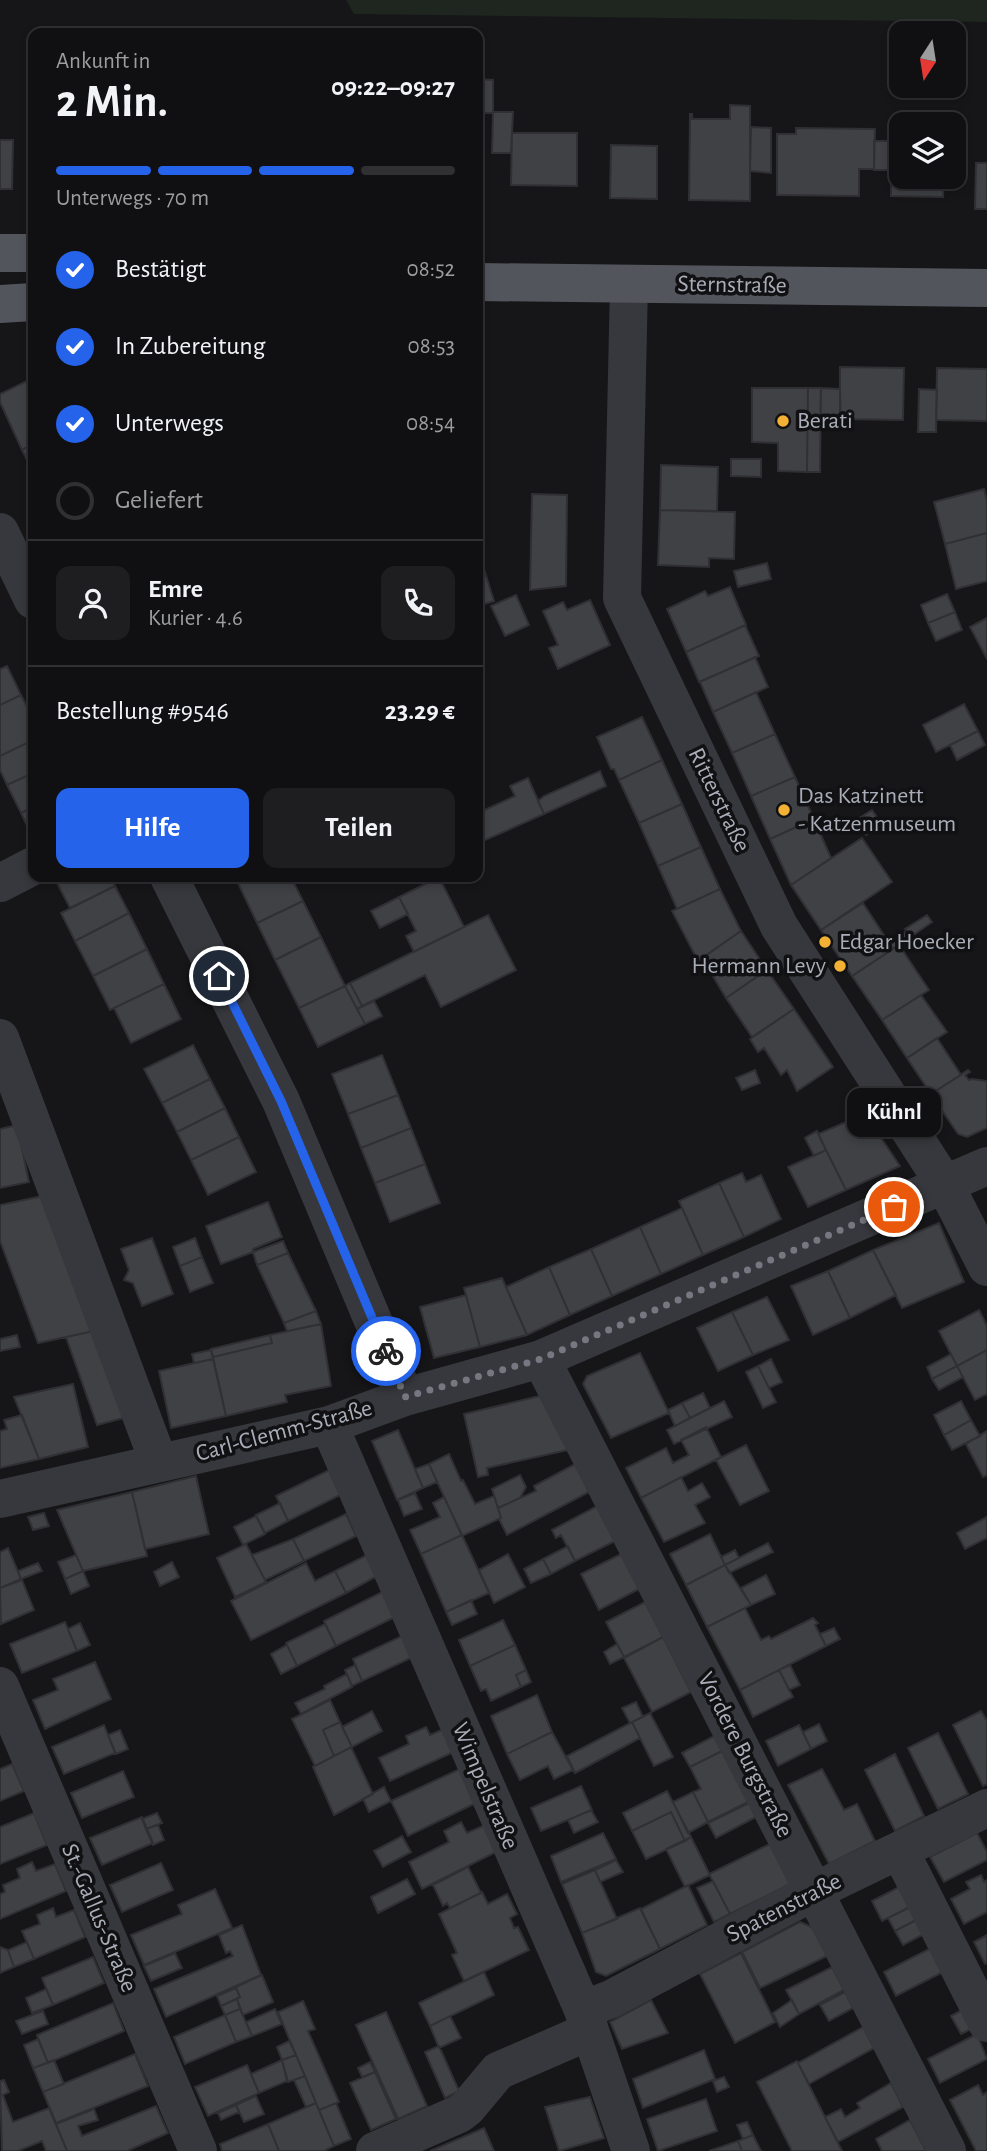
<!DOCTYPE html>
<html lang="de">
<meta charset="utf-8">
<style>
:root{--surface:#101012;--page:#1e1e20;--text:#f1f3f6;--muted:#9c9d9f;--line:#303032;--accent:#2563eb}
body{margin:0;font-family:"Alegreya Sans",sans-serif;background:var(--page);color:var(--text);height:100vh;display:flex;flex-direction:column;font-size:26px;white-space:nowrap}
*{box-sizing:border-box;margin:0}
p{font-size:23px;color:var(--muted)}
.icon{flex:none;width:38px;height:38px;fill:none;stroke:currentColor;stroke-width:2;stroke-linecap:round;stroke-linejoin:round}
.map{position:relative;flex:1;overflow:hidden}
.side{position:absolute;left:28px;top:28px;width:455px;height:854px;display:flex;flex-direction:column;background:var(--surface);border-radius:14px;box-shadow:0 4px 10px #0003,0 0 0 2px var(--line)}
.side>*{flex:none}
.needle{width:46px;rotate:192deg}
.controls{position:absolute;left:889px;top:21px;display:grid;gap:14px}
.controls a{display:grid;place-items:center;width:77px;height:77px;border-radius:14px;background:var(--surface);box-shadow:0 4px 10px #0003,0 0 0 2px var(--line);font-size:35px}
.pin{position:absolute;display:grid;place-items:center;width:60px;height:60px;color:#fff;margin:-30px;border:4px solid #fff;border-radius:50%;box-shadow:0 2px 7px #0007}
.courier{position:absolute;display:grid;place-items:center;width:70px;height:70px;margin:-35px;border:5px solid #2563eb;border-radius:50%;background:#fff;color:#222;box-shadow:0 2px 9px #0007}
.bubble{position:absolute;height:49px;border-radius:14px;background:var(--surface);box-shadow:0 4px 10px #0003,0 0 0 2px var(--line);font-size:23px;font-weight:700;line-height:49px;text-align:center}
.headline em{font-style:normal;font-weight:700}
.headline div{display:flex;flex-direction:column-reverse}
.headline{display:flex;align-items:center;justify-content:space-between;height:119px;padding:0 28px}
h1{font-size:46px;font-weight:700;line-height:52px}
.bar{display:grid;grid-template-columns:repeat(4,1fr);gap:10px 7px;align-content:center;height:84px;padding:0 28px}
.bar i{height:9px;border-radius:5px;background:var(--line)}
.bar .current{background:var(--accent)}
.bar p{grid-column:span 4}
.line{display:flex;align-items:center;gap:18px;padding:0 28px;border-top:2px solid var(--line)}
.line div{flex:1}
.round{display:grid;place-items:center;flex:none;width:74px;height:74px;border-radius:14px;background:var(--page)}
ol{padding:0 28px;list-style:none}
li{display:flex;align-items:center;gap:21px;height:77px}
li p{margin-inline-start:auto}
li .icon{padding:7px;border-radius:50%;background:var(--accent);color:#fff;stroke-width:4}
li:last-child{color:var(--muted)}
li i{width:38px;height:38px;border:4px solid var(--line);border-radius:50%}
.button{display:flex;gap:14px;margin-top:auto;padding:14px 28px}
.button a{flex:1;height:80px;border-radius:14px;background:var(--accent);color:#fff;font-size:28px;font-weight:700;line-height:80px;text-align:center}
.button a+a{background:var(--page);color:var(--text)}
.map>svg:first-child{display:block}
</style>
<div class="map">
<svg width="987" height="2151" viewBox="0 0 987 2151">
<rect width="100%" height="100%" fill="#161618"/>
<!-- green -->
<path fill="#1e261f" d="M346,0H987V22L354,14Z"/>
<!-- building -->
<path fill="#404145" stroke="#303034" stroke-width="2" d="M478,79L493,80V113H478Z
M730,105L750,106V201L689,200L690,114H692V119H730Z
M493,112H513L511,153H492Z
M751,127L771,128V173L750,171Z
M796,128L875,129L874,169H859V196L777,195V134H796Z
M512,133H577V186L511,185Z
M0,140H13L12,189H0Z
M892,140H901V177H944L943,197L891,196Z
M874,141H892V170H874Z
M611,145L657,146V199L610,198Z
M976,163H987V209H975Z
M840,367L904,368L903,420L840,419Z
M937,368L987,369V421L936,420Z
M33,378V444L22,450L0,402V394Z
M752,388H808L807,472L778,471V443L752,442Z
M808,388H821L820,472H807Z
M821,388L840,389L841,428L820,427Z
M919,389L937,390L936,432H918Z
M33,444V472L22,450Z
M731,459H761V477L731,476Z
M661,465L718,467L717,511L660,510Z
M984,489L987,501V533L945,544L934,502Z
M532,494L567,495L566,586L530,590Z
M660,510L735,512L734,559L709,558V567L658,565Z
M987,533V581L956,589L945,544Z
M478,550L494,601L478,606Z
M767,563L771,579L738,587L734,571Z
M730,587L746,625L686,652L667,609L705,591L708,596Z
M947,594L955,612L928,623L921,605Z
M516,595L529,625L505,636L491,606Z
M590,600L610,645L558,669L549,648L558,645L543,611L563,602L567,610Z
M955,612L962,630L936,641L928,623Z
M987,618V659L970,627Z
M745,625L759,656L699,682L686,652Z
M755,657L768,687L713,712L700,682Z
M7,666L21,695L0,705V669Z
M756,692L775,734L732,753L713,712Z
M21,695L33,719V740L0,756V705Z
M964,704L978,731L936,752L923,725Z
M642,717L662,760L619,780L614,769H611L597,737Z
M978,731L985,745L957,760L950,745Z
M775,734L795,777L751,796L732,753Z
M33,740V773L7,785L0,770V756Z
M662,760L682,804L639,823L619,780Z
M600,771L606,786L544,814L538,801L544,796Z
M33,773V807L21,813L7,785Z
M795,777L814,819L770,839L751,796Z
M528,778L544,814L483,841L478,829V813L515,796L510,786Z
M682,804L701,847L658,866L639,823Z
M33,807V838L21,813Z
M872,810L882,824L866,835L856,820Z
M814,819L831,858L791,885L770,839Z
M862,838L892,882L821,930L791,885Z
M701,847L720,889L677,909L658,866Z
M60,877H111L115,886L70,908L55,879Z
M246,877H291L303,901L257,923L237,881Z
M439,877L464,927L414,952L406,936L416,931L399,897Z
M115,886L129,913L75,941L61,913Z
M720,889L741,931L698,961L672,911Z
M399,897L408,914L380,928L371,911Z
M303,901L321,937L275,960L257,923Z
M863,903L893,949L852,976L821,930Z
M129,913L147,949L93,976L75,941Z
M488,915L516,970L441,1007L425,975L362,1006L350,983Z
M927,915L932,922L912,936L905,929Z
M741,931L767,970L726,998L702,958Z
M907,931L912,936L893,949L889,942Z
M321,937L345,986L299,1008L275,960Z
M899,945L929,990L882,1020L852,976Z
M147,949L164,984L110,1010L93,976Z
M767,970L794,1009L752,1037L726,998Z
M350,983L362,1006L357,1009L345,986Z
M164,984L181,1019L131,1043L114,1008Z
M345,986L365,1024L318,1047L299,1008Z
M921,995L947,1032L907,1058L882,1020Z
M374,1001L382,1016L365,1024L357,1009Z
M794,1009L833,1067L797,1091L787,1070L781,1075L764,1048L758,1052L750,1039Z
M937,1038L961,1075L931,1094L907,1058Z
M193,1045L210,1079L162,1103L144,1069Z
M382,1055L398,1095L348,1114L332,1074Z
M755,1070L760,1083L742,1090L736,1078Z
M968,1070L970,1072L965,1075L969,1080L972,1079L986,1081L987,1083V1128L967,1137L958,1134L931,1094Z
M210,1079L225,1108L177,1132L162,1103Z
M398,1095L411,1128L361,1148L348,1114Z
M225,1108L239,1137L191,1160L177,1132Z
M865,1114L900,1166L846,1190L818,1134Z
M17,1125L29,1182L0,1188V1129Z
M411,1128L425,1164L375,1183L361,1148Z
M817,1131L826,1150L814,1156L805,1138Z
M239,1137L256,1172L208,1195L191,1160Z
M826,1150L846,1190L808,1207L788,1167Z
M425,1164L440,1203L390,1222L375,1183Z
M742,1173L746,1182L761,1175L781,1219L744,1237L719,1183Z
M719,1183L744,1237L703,1255L679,1201Z
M43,1196L94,1331L38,1343L0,1241V1205Z
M268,1202L282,1237L253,1249V1252L221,1264L206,1226Z
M682,1208L703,1255L661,1274L640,1227Z
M939,1223L964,1282L902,1308L873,1250Z
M640,1227L661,1274L612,1296L591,1249Z
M152,1238L173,1294L142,1306L133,1283L124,1280L129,1270L121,1249Z
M195,1238L202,1257L180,1266L173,1247Z
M283,1241L288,1253L257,1265L253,1252Z
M591,1249L612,1296L570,1315L549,1267Z
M873,1250L896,1295L850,1318L828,1271Z
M288,1253L316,1311L284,1323L257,1265Z
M202,1257L213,1283L190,1292L180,1266Z
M549,1267L570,1315L527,1335L506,1287Z
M828,1271L850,1318L813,1335L791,1286Z
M502,1278L527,1335L480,1347L464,1288Z
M466,1295L480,1347L434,1358L420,1307Z
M767,1297L789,1340L753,1355L732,1312Z
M979,1310L987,1326V1350L957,1366L939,1331Z
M316,1311L321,1324L287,1331L284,1323Z
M732,1312L753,1355L718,1371L697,1328Z
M321,1324L331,1386L285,1395L287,1402L226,1416L213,1357L272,1343L270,1335Z
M94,1331L127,1417L97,1425L66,1337Z
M17,1335L20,1347L0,1351V1339Z
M270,1335L272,1343L213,1357L211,1349Z
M211,1350L213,1359L194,1363L192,1354Z
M987,1350V1394L975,1400L957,1366Z
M640,1353L669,1413L611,1438L583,1384L587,1376Z
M951,1354L957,1366L932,1379L927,1367Z
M213,1359L226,1416L171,1428L159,1371Z
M771,1359L782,1382L769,1388L758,1366Z
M758,1366L776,1402L763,1408L746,1372Z
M957,1366L963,1377L939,1390L932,1379Z
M73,1384L88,1447L39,1459L14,1397Z
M703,1393L710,1408L690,1418L682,1403Z
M540,1396L568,1450L487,1468L488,1475L478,1477L464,1414Z
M724,1401L732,1417L674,1444L667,1430Z
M961,1401L971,1420L944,1435L934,1415Z
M682,1403L690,1418L675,1426L668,1410Z
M22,1415L39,1459L0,1468V1431L7,1429L4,1420Z
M971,1420L980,1436L952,1450L944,1435Z
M706,1427L721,1457L641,1498L626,1468L666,1448L673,1463L689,1455L681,1440Z
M398,1430L423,1488L397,1500L372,1441Z
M987,1431V1475L983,1477L966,1444Z
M746,1445L769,1491L740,1505L716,1460Z
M449,1454L461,1481L463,1480L475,1504L494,1496L501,1518L462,1536L429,1464Z
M429,1464L437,1482L423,1488L415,1469Z
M575,1464L589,1492L507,1535L499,1519L501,1518L498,1508L536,1491L534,1486Z
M329,1470L340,1495L288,1521L276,1496Z
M520,1475L526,1487L520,1498L498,1508L492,1489Z
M196,1476L209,1534L145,1549L132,1492Z
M681,1477L688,1491L702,1483L710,1497L695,1505L705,1523L664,1542L641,1498Z
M132,1492L147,1556L83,1571L57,1510Z
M415,1493L422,1509L404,1516L398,1500Z
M444,1497L462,1535L421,1554L410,1530L440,1517L433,1503Z
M280,1503L288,1521L265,1533L256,1515Z
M597,1506L615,1541L575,1561L561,1535L556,1538L552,1530Z
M44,1513L49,1526L33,1530L28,1517Z
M346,1514L356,1536L304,1561L293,1539Z
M256,1516L265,1534L243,1545L234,1527Z
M987,1517V1538L965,1549L957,1533Z
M710,1534L725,1565L686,1585L670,1554Z
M462,1535L489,1593L446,1612L421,1554Z
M293,1539L304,1561L265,1580L252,1555Z
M768,1543L773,1552L729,1573L725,1565Z
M246,1544L266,1582L235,1597L217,1558Z
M568,1546L575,1561L551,1574L543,1559Z
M8,1548L21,1579L0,1588V1552Z
M735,1550L739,1558L725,1565L721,1557Z
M508,1554L525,1587L494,1603L479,1570Z
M621,1554L639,1589L599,1610L581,1574Z
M76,1555L83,1571L65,1579L58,1562Z
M367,1555L377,1576L346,1593L335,1571Z
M543,1559L551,1574L531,1583L524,1569Z
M172,1562L179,1577L160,1586L154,1572Z
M38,1563L42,1571L21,1579L18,1571Z
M306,1563L315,1581L335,1571L346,1593L251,1640L231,1601Z
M725,1565L751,1605L707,1627L686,1585Z
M83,1571L89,1586L71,1594L65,1579Z
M766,1575L775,1594L751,1605L741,1588Z
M22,1580L34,1610L1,1624L0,1588Z
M384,1591L395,1617L336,1646L324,1621Z
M471,1600L477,1614L452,1625L446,1612Z
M645,1602L663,1637L624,1657L606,1622Z
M745,1608L761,1640L769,1636L771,1639L813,1618L818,1623L815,1625L826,1646L740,1690L707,1627Z
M503,1620L515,1645L470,1666L459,1640Z
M65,1622L77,1651L22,1673L10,1644Z
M80,1623L90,1645L77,1651L68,1629Z
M325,1624L336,1646L297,1666L286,1643Z
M834,1628L840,1639L826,1646L820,1634Z
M404,1635L413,1657L362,1681L353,1659Z
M663,1637L691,1692L652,1712L624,1658Z
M617,1644L624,1657L610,1664L604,1652Z
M287,1645L297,1666L281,1674L271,1654Z
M515,1645L526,1670L516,1675L521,1687L491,1701L486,1689L481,1691L470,1666Z
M95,1662L111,1699L45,1729L33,1700L58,1690L53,1679Z
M355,1665L362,1681L352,1686L345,1670Z
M790,1665L800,1685L789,1690L779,1670Z
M526,1670L531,1682L521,1687L516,1675Z
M779,1670L793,1697L753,1717L740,1690Z
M347,1674L352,1687L301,1714L295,1703L325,1689L324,1686Z
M537,1695L552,1732L507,1754L491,1716Z
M330,1700L340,1722L323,1730L334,1756L315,1766L292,1719Z
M636,1702L643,1717L630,1723L622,1708Z
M372,1711L382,1731L352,1747L342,1727Z
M981,1711L987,1721V1784L983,1786L953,1725Z
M650,1713L673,1757L654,1766L632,1722Z
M340,1722L352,1747L334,1756L323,1730Z
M632,1722L640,1738L575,1773L567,1756Z
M819,1724L827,1741L811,1749L803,1732Z
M104,1725L115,1753L64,1774L52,1747Z
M799,1725L811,1749L778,1766L766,1741Z
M426,1727L430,1735L446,1728L456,1751L390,1781L379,1758L409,1744L406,1736Z
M120,1730L128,1749L116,1754L108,1735Z
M552,1732L573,1770L554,1779L548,1766L520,1780L507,1754Z
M938,1733L968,1794L938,1809L908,1748Z
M714,1736L722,1751L690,1767L682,1753Z
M351,1747L373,1794L334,1815L313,1767Z
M722,1751L748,1802L708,1822L693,1792L701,1789L690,1767Z
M895,1754L924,1816L895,1831L865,1770Z
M12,1764L24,1791L0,1801V1769Z
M462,1768L478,1802L408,1836L391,1801Z
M822,1769L844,1810L857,1804L875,1841L829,1864L788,1785Z
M123,1771L134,1797L82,1818L71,1793Z
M581,1786L592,1810L541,1831L531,1808Z
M384,1787L391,1801L369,1812L363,1799Z
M667,1791L691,1837L685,1841L671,1812L632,1831L623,1813Z
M693,1792L708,1822L688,1833L673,1802Z
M749,1803L756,1817L716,1838L708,1823Z
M591,1810L598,1822L574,1833L568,1820Z
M671,1812L685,1841L646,1859L632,1831Z
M34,1813L47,1845L0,1864V1827Z
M157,1813L162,1823L146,1829L142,1819Z
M142,1817L153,1843L102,1865L90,1838Z
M461,1822L467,1833L485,1825L498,1851L422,1889L409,1862L449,1842L444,1831Z
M158,1825L164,1840L153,1845L146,1829Z
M603,1833L616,1859L561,1882L551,1856Z
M977,1833L987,1852V1860L944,1882L930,1857Z
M402,1836L411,1852L383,1867L374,1851Z
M691,1837L710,1875L685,1887L666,1849Z
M770,1844L790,1884L730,1914L709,1874Z
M616,1860L623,1872L600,1882L595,1870Z
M32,1862L36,1871L55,1864L66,1891L0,1919V1894L5,1892L3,1885L20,1878L17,1869Z
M161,1863L173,1890L122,1912L110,1885Z
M468,1867L481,1893L450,1908L447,1903L443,1906L433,1885Z
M595,1870L617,1919L582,1933L562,1884Z
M981,1875L984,1882L987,1880V1912L964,1924L951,1899L970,1889L966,1882Z
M407,1879L415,1894L378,1913L371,1897Z
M713,1881L730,1914L714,1922L697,1888Z
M688,1885L707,1925L660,1949L641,1909Z
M901,1886L912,1906L882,1921L872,1901Z
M215,1889L232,1928L144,1965L131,1935L182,1914L178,1905Z
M482,1892L488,1904L507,1894L517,1914L510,1918L514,1928L518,1927L529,1950L464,1981L452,1955L457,1953L439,1914Z
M912,1906L918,1919L895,1931L888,1918Z
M53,1908L56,1917L74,1910L85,1937L34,1959L22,1931L40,1924L37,1915Z
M640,1908L660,1949L606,1976L596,1972L582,1933Z
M918,1919L926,1933L903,1945L895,1931Z
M800,1922L812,1927L827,1956L760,1988L742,1952Z
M242,1925L261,1975L166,2017L154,1989L233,1956L230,1951L226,1953L219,1935Z
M987,1935V1963L985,1964L974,1942Z
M27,1942L34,1959L14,1967L8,1950Z
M0,1947L8,1950L14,1967L0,1973Z
M933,1947L945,1971L896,1996L884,1972Z
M175,1953L182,1968L151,1981L144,1966Z
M741,1953L775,2022L735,2043L700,1974Z
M93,1957L104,1983L53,2005L42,1978Z
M832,1967L844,1990L799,2014L786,1990Z
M484,1972L494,1995L430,2026L419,2003Z
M262,1975L273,2002L243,2015L237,1999L240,1997L236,1987Z
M236,1988L240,1997L221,2006L217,1996Z
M46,1989L53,2005L32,2013L26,1998Z
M845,1992L853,2008L829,2021L820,2005Z
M237,1999L240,2009L225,2015L221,2006Z
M651,2000L668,2033L622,2049L610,2022Z
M792,2000L799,2014L780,2027L773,2013Z
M303,2001L315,2029L308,2031L339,2102L319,2110L278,2012Z
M113,2003L124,2031L48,2063L37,2035Z
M240,2009L252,2036L236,2042L225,2015Z
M275,2009L282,2024L252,2036L246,2022Z
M964,2009L973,2028L961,2034L951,2016Z
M43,2011L48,2024L22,2034L16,2021Z
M386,2012L427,2106L398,2119L356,2025Z
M225,2015L236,2042L185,2064L174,2037Z
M450,2016L461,2038L439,2048L430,2026Z
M863,2027L874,2048L809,2084L798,2063Z
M977,2034L987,2059L940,2083L928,2059Z
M38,2039L48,2063L33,2068L24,2045Z
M289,2041L296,2055L282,2060L277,2047Z
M439,2046L459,2091L445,2098L425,2052Z
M704,2050L715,2079L643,2108L633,2079Z
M135,2054L148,2086L56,2123L43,2092Z
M296,2055L305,2076L288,2082L282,2060Z
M54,2060L64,2084L43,2092L33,2068Z
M282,2060L287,2081L259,2093L251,2074Z
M797,2061L842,2151H792L757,2082Z
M370,2062L375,2072L362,2077L358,2068Z
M247,2065L259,2093L208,2116L195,2087Z
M375,2072L396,2119L371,2130L350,2083Z
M305,2076L316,2103L306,2107L294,2080Z
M724,2077L729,2087L717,2092L713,2081Z
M4,2080L9,2092L3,2095L13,2122L49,2108L67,2151H46L42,2141L18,2151H2L0,2081Z
M891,2083L903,2107L838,2142L825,2117L841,2109L845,2117L860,2108L857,2103Z
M978,2085L983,2095L987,2092V2151H976L950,2100Z
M256,2096L264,2114L244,2122L236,2105Z
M590,2097L604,2138L559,2151L545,2107Z
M706,2099L717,2131L658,2151L647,2119Z
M316,2103L334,2146L324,2151H279L268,2124Z
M336,2103L351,2139L334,2146L319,2110Z
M236,2105L239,2112L221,2120L218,2113Z
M156,2106L168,2133L127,2151H67L56,2124L94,2109L98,2120L78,2126L82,2136Z
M910,2120L926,2151H882L876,2139Z
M747,2122L753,2135L743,2139L737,2125Z
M268,2124L279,2151H222L220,2144Z
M484,2128L494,2151H430Z
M753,2135L761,2151H742L738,2141Z
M738,2141L742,2151H709Z"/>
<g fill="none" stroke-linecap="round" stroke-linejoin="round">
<!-- minor -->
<path stroke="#37383d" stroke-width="38" d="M629,284L622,598L779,926L945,1185L987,1267
M0,532L33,600
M169,877L281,1101L405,1397
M0,883L33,866
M0,1038L159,1463
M541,1359L947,2151
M329,1425L583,2010L631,2151
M0,1499L329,1425L405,1397L541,1359L987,1166
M0,1686L198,2151
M900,1851L987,2023
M583,2010L611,1999L815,1891L987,1808
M375,2151L459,2114L467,2108L498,2071L590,2031"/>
<!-- major -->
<path stroke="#53555c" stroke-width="38" d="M0,253H33
M478,282L987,288
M0,304L33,302"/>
</g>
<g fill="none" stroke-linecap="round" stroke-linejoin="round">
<!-- done -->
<path stroke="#757880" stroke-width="7" stroke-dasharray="0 12.6" d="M386,1351L405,1397L541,1359L894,1207"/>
<!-- route -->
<path stroke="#2563eb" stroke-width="9" d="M219,976L281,1101L386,1351"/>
</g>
<!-- markers -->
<g fill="#f2b134" stroke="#111113" stroke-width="2.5">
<circle cx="783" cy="421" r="7"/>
<circle cx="784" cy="810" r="7"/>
<circle cx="825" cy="942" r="7"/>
<circle cx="840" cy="966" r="7"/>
</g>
<g text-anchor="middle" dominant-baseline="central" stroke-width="7" stroke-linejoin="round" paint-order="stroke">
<!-- street labels -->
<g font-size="24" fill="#a8adb8" stroke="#111113">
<text transform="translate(732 285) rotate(1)">Sternstraße</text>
<text transform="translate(719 800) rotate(64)">Ritterstraße</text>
<text transform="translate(284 1431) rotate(-15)">Carl-Clemm-Straße</text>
<text transform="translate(745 1755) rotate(63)">Vordere Burgstraße</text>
<text transform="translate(485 1786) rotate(67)">Wimpelstraße</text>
<text transform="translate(784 1908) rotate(-27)">Spatenstraße</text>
<text transform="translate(99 1918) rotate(67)">St.-Gallus-Straße</text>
</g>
<!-- poi labels -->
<g font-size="24" fill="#a8adb8" stroke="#111113" text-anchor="start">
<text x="797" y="421">Berati</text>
<text x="798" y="796">Das Katzinett<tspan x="798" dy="28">- Katzenmuseum</tspan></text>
<text x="839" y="942">Edgar Hoecker</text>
<text x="826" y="966" text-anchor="end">Hermann Levy</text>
</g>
</g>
</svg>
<div class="controls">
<a><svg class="needle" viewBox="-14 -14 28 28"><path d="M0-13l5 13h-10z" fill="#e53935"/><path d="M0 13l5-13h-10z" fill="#9c9d9f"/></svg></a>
<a><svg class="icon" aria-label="layers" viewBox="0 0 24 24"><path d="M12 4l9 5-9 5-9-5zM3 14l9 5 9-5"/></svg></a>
</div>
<div class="pin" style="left:894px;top:1207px;background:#ea580c"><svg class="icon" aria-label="bag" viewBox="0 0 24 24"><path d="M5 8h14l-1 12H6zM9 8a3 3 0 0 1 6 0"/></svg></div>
<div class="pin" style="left:219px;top:976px;background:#1f2937"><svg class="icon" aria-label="home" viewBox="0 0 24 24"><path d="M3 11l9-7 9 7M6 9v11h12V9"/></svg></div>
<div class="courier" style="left:386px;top:1351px"><svg class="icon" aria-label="bike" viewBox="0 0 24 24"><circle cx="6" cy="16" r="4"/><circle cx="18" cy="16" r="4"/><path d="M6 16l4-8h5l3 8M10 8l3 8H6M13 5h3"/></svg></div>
<div class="bubble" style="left:847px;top:1088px;width:94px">Kühnl</div>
<section class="side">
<div class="headline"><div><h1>2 Min.</h1><p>Ankunft in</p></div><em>09:22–09:27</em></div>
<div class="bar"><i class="current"></i><i class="current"></i><i class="current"></i><i></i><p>Unterwegs · 70 m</p></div>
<ol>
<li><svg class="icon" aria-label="check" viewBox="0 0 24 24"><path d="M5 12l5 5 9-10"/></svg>Bestätigt<p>08:52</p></li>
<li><svg class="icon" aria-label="check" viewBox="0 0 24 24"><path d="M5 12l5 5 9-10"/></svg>In Zubereitung<p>08:53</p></li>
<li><svg class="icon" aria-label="check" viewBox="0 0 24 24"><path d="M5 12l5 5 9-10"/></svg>Unterwegs<p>08:54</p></li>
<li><i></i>Geliefert</li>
</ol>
<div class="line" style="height:126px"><a class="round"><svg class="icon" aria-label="person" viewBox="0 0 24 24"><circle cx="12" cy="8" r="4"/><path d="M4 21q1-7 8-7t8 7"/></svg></a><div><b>Emre</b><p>Kurier · 4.6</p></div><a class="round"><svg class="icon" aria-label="phone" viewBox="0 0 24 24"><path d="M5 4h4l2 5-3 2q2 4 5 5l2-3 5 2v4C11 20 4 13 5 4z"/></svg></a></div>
<div class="line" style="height:91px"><div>Bestellung #9546</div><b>23.29 €</b></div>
<div class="button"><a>Hilfe</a><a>Teilen</a></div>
</section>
</div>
